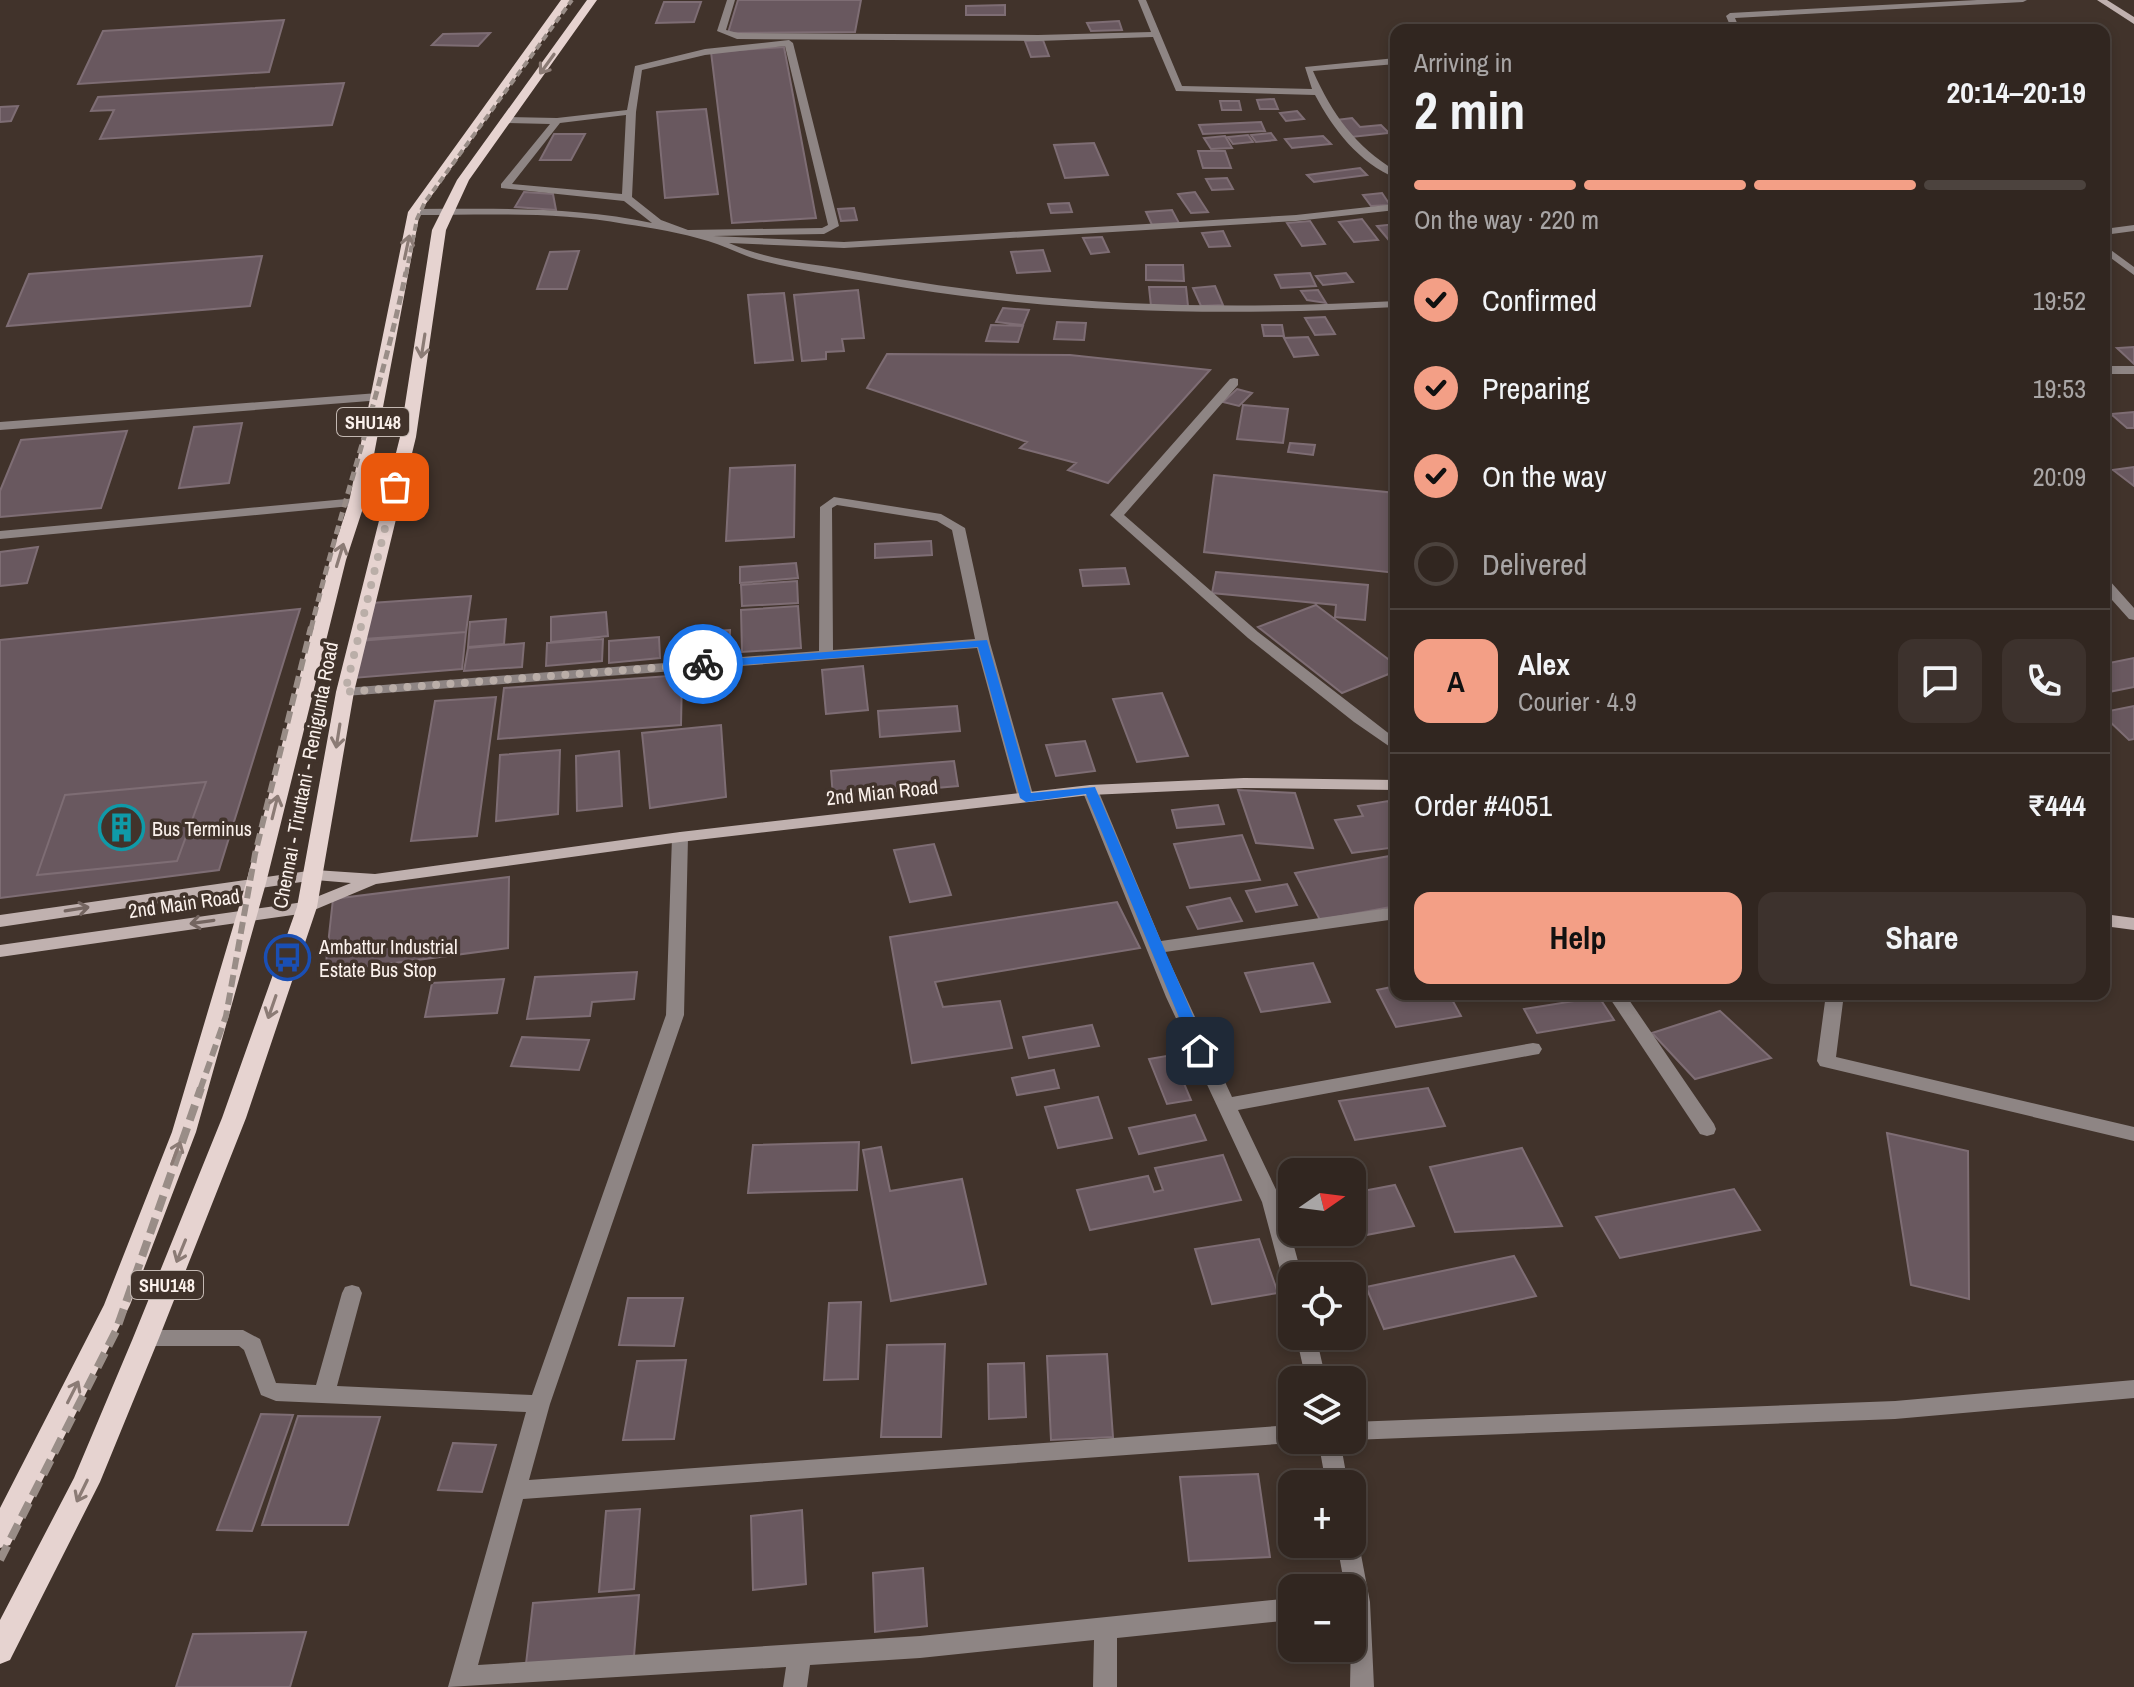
<!DOCTYPE html>
<meta charset="utf-8">
<style>
:root{--surface:#312620;--page:#3d322d;--text:#f1f3f6;--muted:#a8a5a5;--line:#4c433e;--accent:#f39f86}
body{margin:0;font-family:"Archivo Narrow",sans-serif;background:var(--page);color:var(--text);height:100vh;display:flex;flex-direction:column;font-size:30px;white-space:nowrap}
*{box-sizing:border-box;margin:0}
p{font-size:26px;color:var(--muted)}
.icon{flex:none;width:44px;height:44px;fill:none;stroke:currentColor;stroke-width:2;stroke-linecap:round;stroke-linejoin:round}
.map{position:relative;flex:1;overflow:hidden}
.panel{position:absolute;left:1390px;top:24px;width:720px;height:976px;display:flex;flex-direction:column;background:var(--surface);border-radius:16px;box-shadow:0 4px 12px #0003,0 0 0 2px var(--line)}
.panel>*{flex:none}
.needle{width:52px;rotate:76deg}
.tools{position:absolute;left:1278px;top:1158px;display:grid;gap:16px}
.tools a{display:grid;place-items:center;width:88px;height:88px;border-radius:16px;background:var(--surface);box-shadow:0 4px 12px #0003,0 0 0 2px var(--line);font-size:40px}
.pin{position:absolute;display:grid;place-items:center;width:68px;height:68px;color:#fff;margin:-34px;border-radius:16px;box-shadow:0 4px 12px #0006}
.courier{position:absolute;display:grid;place-items:center;width:80px;height:80px;margin:-40px;border:6px solid #1a73e8;border-radius:50%;background:#fff;color:#222;box-shadow:0 2px 10px #0007}
.headline em{font-style:normal;font-weight:700}
.headline div{display:flex;flex-direction:column-reverse}
.headline{display:flex;align-items:center;justify-content:space-between;height:136px;padding:0 24px}
h1{font-size:52px;font-weight:700;line-height:60px}
.bar{display:grid;grid-template-columns:repeat(4,1fr);gap:12px 8px;align-content:center;height:96px;padding:0 24px}
.bar i{height:10px;border-radius:6px;background:var(--line)}
.bar .on{background:var(--accent)}
.bar p{grid-column:span 4}
.line{display:flex;align-items:center;gap:20px;padding:0 24px;border-top:2px solid var(--line)}
.line div{flex:1}
.round{display:grid;place-items:center;flex:none;width:84px;height:84px;border-radius:16px;background:var(--page)}
ol{padding:0 24px;list-style:none}
li{display:flex;align-items:center;gap:24px;height:88px}
li p{margin-inline-start:auto}
li .icon{padding:8px;border-radius:50%;background:var(--accent);color:#111;stroke-width:4}
li:last-child{color:var(--muted)}
li i{width:44px;height:44px;border:4px solid var(--line);border-radius:50%}
.cta{display:flex;gap:16px;margin-top:auto;padding:16px 24px}
.cta a{flex:1;height:92px;border-radius:16px;background:var(--accent);color:#111;font-size:32px;font-weight:700;line-height:92px;text-align:center}
.cta a+a{background:var(--page);color:var(--text)}
.map>svg:first-child{display:block}
</style>
<div class="map">
<svg width="2134" height="1687" viewBox="0 0 2134 1687">
<rect width="100%" height="100%" fill="#41332b"/>
<!-- building -->
<path fill="#69585f" stroke="#7e6d74" stroke-width="2" d="M738,0H861L855,32L728,33Z
M664,2H701L694,22L656,23Z
M1005,5V15H966V6Z
M284,20L269,72L78,84L103,31Z
M1119,21L1122,30L1091,31L1087,23Z
M490,33L478,46L432,45L443,34Z
M1043,40L1049,56L1031,57L1025,41Z
M784,47L816,218L732,223L711,52Z
M344,83L332,125L100,139L114,110L91,111L98,97Z
M1274,99L1278,109H1260L1257,100Z
M1220,101H1239L1241,110H1222Z
M18,106L11,121L0,122V107Z
M706,109L718,194L665,198L657,112Z
M1297,111L1304,119L1286,121L1280,113Z
M1352,118L1360,127L1381,125L1389,133L1351,137L1336,120Z
M1261,122L1265,131L1203,134L1199,125Z
M1271,133L1276,140L1256,142L1251,135Z
M554,134H585L571,160H540Z
M1248,135L1253,142L1233,144L1228,137Z
M1225,136L1232,148L1211,149L1204,138Z
M1323,136L1331,144L1292,148L1285,139Z
M1094,143L1108,175L1065,178L1054,145Z
M1198,151H1225L1231,168H1203Z
M1360,168L1367,175L1314,182L1307,175Z
M1227,178L1233,189L1212,190L1206,179Z
M524,192L553,194L556,210L515,207Z
M1195,192L1208,212L1191,213L1178,194Z
M1382,193L1390,205L1371,206L1363,195Z
M1069,203L1072,212L1051,213L1048,204Z
M854,208L857,220L841,221L838,209Z
M1172,210L1180,225L1153,227L1146,212Z
M1362,219L1378,240L1354,242L1339,222Z
M1310,221L1325,244L1302,246L1287,223Z
M1396,224V244L1393,245L1377,226Z
M1223,231L1230,246L1209,247L1202,233Z
M1102,237L1109,252L1091,254L1083,238Z
M1043,250L1050,271L1017,273L1011,252Z
M579,251L567,289H537L550,252Z
M262,256L250,306L7,326L29,274Z
M1146,265H1183L1184,281L1146,280Z
M1310,273L1316,286L1281,288L1275,275Z
M1346,273L1353,282L1323,285L1316,276Z
M1215,286L1223,305L1201,306L1193,288Z
M1149,287H1186L1188,306H1151Z
M858,290L864,338L842,339L844,351L826,352V359L802,361L794,295Z
M1318,290L1326,303L1307,300L1301,291Z
M784,293L793,360L755,363L748,295Z
M1003,308L1029,310L1023,325L996,322Z
M1325,317L1335,334L1315,335L1305,318Z
M1057,322L1086,323L1084,340L1054,339Z
M991,325L1023,326L1018,342L986,341Z
M1262,325H1282L1284,336H1264Z
M1308,337L1318,355L1294,357L1284,338Z
M2134,347V364L2117,348Z
M887,354L1070,355L1210,370L1108,483L1068,470L1076,463L1020,448L1027,442L867,388Z
M1237,389L1252,393L1239,406L1223,402Z
M1243,405L1288,409L1283,443L1237,439Z
M2134,412V428H2127L2111,414Z
M242,423L229,483L179,488L194,427Z
M127,431L101,508L0,517V491L21,440Z
M1290,443L1315,445L1313,455L1288,452Z
M795,465L794,537L726,541L730,468Z
M2134,467V486L2113,470Z
M1214,475L1396,493V573L1204,552Z
M931,541L932,555L875,558V544Z
M38,547L27,583L0,586V552Z
M796,563L798,578L740,583V567Z
M1125,568L1129,584L1083,586L1080,570Z
M1216,572L1368,585L1365,620L1335,617L1336,605L1212,593Z
M797,581L798,603L742,606L741,585Z
M471,596L466,632L363,639L371,603Z
M1316,605L1396,665V671L1342,693L1258,627Z
M798,606L801,648L742,652L741,610Z
M300,609L219,870L0,898V640Z
M606,612L608,636L551,642V617Z
M506,619L504,644L468,647L470,622Z
M730,630L729,655L681,657L682,633Z
M466,632L462,669L353,678L359,641Z
M659,637L660,658L609,663V641Z
M603,639L602,661L546,666L547,643Z
M524,643L522,667L464,671L468,648Z
M2134,658V687L2104,693V664Z
M863,666L868,710L826,714L822,670Z
M682,675L681,725L498,739L504,688Z
M1162,693L1188,756L1137,762L1113,699Z
M496,697L477,836L411,841L435,701Z
M957,706L960,731L880,737L878,711Z
M2134,706V739L2129,740L2104,716V712Z
M721,725L726,797L650,808L642,733Z
M1085,741L1095,771L1056,776L1046,745Z
M560,750L558,814L496,821L500,755Z
M619,751L622,806L577,811L576,756Z
M954,761L958,786L833,797L831,771Z
M206,782L177,861L37,875L65,795Z
M1238,790L1295,793L1313,848L1256,843Z
M1388,801L1396,817V851L1391,852L1389,848L1352,853L1335,820L1363,816L1358,806Z
M1218,805L1224,824L1177,828L1172,810Z
M1242,835L1260,880L1190,888L1174,844Z
M934,844L951,895L910,902L894,850Z
M1395,855L1396,906L1320,920L1295,873Z
M509,877L508,948L325,972L333,899Z
M1287,884L1297,905L1256,912L1246,891Z
M1230,898L1242,921L1198,929L1187,907Z
M1117,902L1140,948L935,982L943,1007L1000,1001L1012,1048L912,1063L890,937Z
M1313,963L1330,1002L1261,1012L1245,973Z
M637,972L634,999L592,1002L590,1016L527,1019L535,977Z
M504,979L497,1013L425,1017L432,983Z
M1396,986V994H1449L1461,1016L1396,1027L1377,990Z
M1599,997L1614,1020L1537,1033L1524,1009Z
M1720,1011L1771,1058L1695,1079L1652,1033Z
M1092,1025L1099,1046L1029,1058L1023,1037Z
M522,1037L589,1040L579,1070L511,1066Z
M1172,1055L1191,1100L1167,1104L1149,1059Z
M1054,1070L1059,1088L1017,1095L1012,1078Z
M1428,1088L1445,1126L1355,1140L1339,1101Z
M1098,1097L1112,1138L1058,1148L1045,1107Z
M1195,1115L1206,1140L1139,1154L1129,1128Z
M1887,1133L1968,1151L1969,1299L1911,1285Z
M859,1142L857,1190L748,1193L753,1145Z
M881,1147L890,1191L962,1179L986,1284L891,1301L863,1150Z
M1522,1148L1562,1226L1455,1232L1430,1167Z
M1223,1155L1241,1200L1090,1230L1077,1190L1148,1176L1154,1192L1163,1190L1155,1168Z
M1395,1185L1414,1226L1345,1239L1342,1232H1352V1193Z
M1734,1189L1760,1230L1620,1258L1596,1217Z
M1259,1239L1278,1293L1212,1304L1195,1249Z
M1514,1256L1536,1296L1384,1329L1366,1287Z
M628,1298H683L674,1346L619,1345Z
M861,1302L858,1379L824,1380L829,1303Z
M945,1344L941,1437H881L887,1345Z
M1107,1354L1113,1437L1051,1440L1047,1356Z
M686,1360L674,1439L623,1440L637,1361Z
M1024,1363L1026,1417L989,1419L988,1364Z
M261,1414L293,1415L252,1531L217,1530Z
M298,1416L380,1417L348,1525H262Z
M453,1443L496,1445L482,1492L438,1490Z
M1258,1474L1270,1557L1189,1561L1180,1477Z
M640,1509L634,1589L599,1592L606,1511Z
M802,1510L806,1584L753,1590L751,1516Z
M923,1568L927,1626L875,1632L873,1573Z
M639,1595L634,1656L526,1664L533,1603Z
M306,1632L290,1687H176L193,1634Z"/>
<g fill="none" stroke-linecap="round" stroke-linejoin="round">
<!-- street -->
<path fill="#8e8584" fill-rule="evenodd" d="M727,0H735L726,30L738,33L1038,35L1151,32L1138,0H1146L1182,86L1312,89L1305,67L1396,58V64L1313,71C1332,114 1355,146 1396,171V178C1359,163 1333,129 1315,95L1176,91L1153,37L1038,41L737,39L717,31Z
M1977,0H2027L2023,2L1735,18L1740,30H1732L1726,16L1730,13Z
M789,40L793,43L839,226L824,234L713,236L844,242L1296,215L1396,204V210L1296,221L844,248L729,243C769,261 816,264 859,272C1037,306 1215,311 1396,301V307C1232,316 1070,314 907,288C858,280 807,272 759,260C741,255 725,246 708,241C682,233 653,228 625,224C556,211 484,215 414,215L409,212L414,209C494,209 573,206 652,223L624,201L501,188V184L550,124L505,123L500,120L505,117L557,118L627,110L635,66L705,49ZM785,46L828,225L822,228L688,230L661,220L632,197L636,112L642,70L705,55ZM626,115L622,194L512,184L560,123Z
M2134,225V231L2104,235V229Z
M2104,245L2134,267V275L2104,253Z
M2104,366H2134V374H2104Z
M1234,378L1238,379V385L1124,515L1258,632L1396,739V751L1354,722L1248,638L1110,515L1230,379Z
M378,393L384,397L382,400L0,430V422Z
M834,497L941,514L965,528L990,643L1034,798L1032,801H1020L1018,798L977,648L345,696L338,692L345,688L819,651L820,507ZM837,505L937,521L952,530L975,639L833,650L832,508Z
M357,498L362,499V505L0,539V531Z
M2104,579L2109,580L2134,608V620L2129,619L2104,591Z
M1090,785L1098,790L1161,941L1396,907V919L1165,952L1232,1097L1533,1043L1539,1044L1542,1049L1539,1054L1533,1055L1238,1110L1282,1202L1302,1276H1292V1285L1285,1283L1282,1277L1262,1202L1166,997L1082,790Z
M680,832L688,837L684,1015L550,1404L529,1480L1292,1425V1440H1300L1292,1443L523,1499L478,1665L920,1636L1292,1598V1620L1117,1638V1687H1093L1094,1640L920,1658L810,1665L807,1687H783L786,1667L448,1687L526,1412L276,1401L261,1395L244,1350L239,1346H146L139,1344L136,1338L139,1332L146,1330H243L260,1339L276,1383L316,1385L342,1293L345,1287L352,1285L359,1287L362,1293L337,1386L532,1395L666,1015L672,837Z
M1607,994H1625L1714,1124L1716,1129L1714,1134L1707,1136L1700,1134Z
M1826,994H1844L1836,1057L2134,1127V1141L1820,1066L1817,1061Z
M1296,1336H1316L1326,1380H1306Z
M2134,1380V1398L1895,1419L1352,1440V1422L1895,1401Z
M1318,1440H1340L1348,1484H1326Z
M1352,1535L1356,1537L1359,1544L1370,1602L1374,1687H1350L1352,1588H1345L1337,1544H1352Z"/>
<!-- secondary -->
<path fill="#c0b1af" fill-rule="evenodd" d="M2097,0H2107L2134,17V24Z
M1244,778L1396,780V790L1244,788L1090,795L680,842L376,884L307,913L0,957V945L304,902L351,883L315,880L0,927V915L315,870L375,874L680,832L1090,785Z
M2104,914L2134,918V930L2104,926Z"/>
<!-- primary -->
<path fill="#e6d3d0" fill-rule="evenodd" d="M561,0H571L420,212L365,502L346,560L266,883L196,1132L130,1305L10,1545L0,1548V1508L104,1305L172,1132L246,883L330,560L349,502L408,212Z
M587,0H597L469,180L446,230L416,437L354,692L317,907L246,1118L159,1338L100,1482L10,1660L0,1664V1620L74,1478L133,1338L222,1118L297,907L336,692L400,437L432,230L457,180Z"/>
<!-- rail-far3 -->
<path stroke="#998d87" stroke-width="4" stroke-dasharray="7 4" stroke-linecap="butt" d="M406,274L417,219L425,202L572,0"/>
<!-- rail-far2 -->
<path stroke="#998d87" stroke-width="5" stroke-dasharray="9 5" stroke-linecap="butt" d="M311,629C340,510 381,393 406,272"/>
<!-- rail-far1 -->
<path stroke="#998d87" stroke-width="6" stroke-dasharray="12 6" stroke-linecap="butt" d="M200,1090L226,1016L255,854L311,627"/>
<!-- rail -->
<path stroke="#998d87" stroke-width="8" stroke-dasharray="16 8" stroke-linecap="butt" d="M0,1560L116,1331L201,1088"/>
</g>
<!-- one-way arrows -->
<defs><path id="oneway-shaft" d="M-6 0H5M1.5-3L5.5 0L1.5 3" fill="none" stroke-width="1.6" stroke-linecap="round" stroke-linejoin="round" transform="scale(2)"/></defs>
<g stroke="#8b7b75">
<use href="#oneway-shaft" transform="translate(547 64) rotate(126)"/>
<use href="#oneway-shaft" transform="translate(407 247) rotate(-78)"/>
<use href="#oneway-shaft" transform="translate(423 346) rotate(99)"/>
<use href="#oneway-shaft" transform="translate(340 555) rotate(-73)"/>
<use href="#oneway-shaft" transform="translate(338 736) rotate(99)"/>
<use href="#oneway-shaft" transform="translate(275 807) rotate(-76)"/>
<use href="#oneway-shaft" transform="translate(272 1007) rotate(109)"/>
<use href="#oneway-shaft" transform="translate(176 1153) rotate(-69)"/>
<use href="#oneway-shaft" transform="translate(181 1251) rotate(112)"/>
<use href="#oneway-shaft" transform="translate(73 1392) rotate(-63)"/>
<use href="#oneway-shaft" transform="translate(82 1491) rotate(116)"/>
</g>
<g stroke="#746560">
<use href="#oneway-shaft" transform="translate(77 909) rotate(-9)"/>
<use href="#oneway-shaft" transform="translate(202 922) rotate(172)"/>
</g>
<!-- route -->
<path fill="#1a73e8" d="M987,640L1031,793L1095,787L1208,1051L1206,1054H1195L1193,1051L1086,794L1026,802L1020,798L978,647L703,668L697,664L703,661Z"/>
<g fill="none" stroke-linecap="round" stroke-linejoin="round">
<!-- done -->
<path stroke="#baaea8" stroke-width="8" stroke-dasharray="0 14.4" d="M395,487L345,692L703,664"/>
</g>
<!-- icons -->
<defs>
<symbol id="building-ring" viewBox="-11 -11 22 22"><circle r="9.5" fill="#41332b" stroke="#0f9aa8" stroke-width="1.5"/><path d="M-4-6H4V6H1V3H-1V6H-4ZM-2.5-4.3h1.7v1.8h-1.7ZM.8-4.3h1.7v1.8H.8ZM-2.5-1h1.7V.8h-1.7ZM.8-1h1.7V.8H.8Z" fill="#0f9aa8"/></symbol>
<symbol id="bus-ring" viewBox="-11 -11 22 22"><circle r="9.5" fill="#41332b" stroke="#1a4fb4" stroke-width="1.5"/><path d="M-5-6H5V4H4V6H2V4H-2V6H-4V4H-5ZM-3.5-4V0h7V-4ZM-3.5 1.2v1.5H-2V1.2ZM2 1.2v1.5H3.5V1.2Z" fill="#1a4fb4"/></symbol>
</defs>
<g fill-rule="evenodd">
<use href="#building-ring" x="96" y="802" width="51" height="51"/>
<use href="#bus-ring" x="262" y="932" width="51" height="51"/>
</g>
<g text-anchor="middle" dominant-baseline="central" stroke-width="7" stroke-linejoin="round" paint-order="stroke">
<!-- shield labels -->
<g fill="#41332b" stroke="#c3b8b2" stroke-width="2">
<rect x="337" y="408" width="72" height="28" rx="6"/>
<rect x="131" y="1271" width="72" height="28" rx="6"/>
</g>
<g font-size="18" font-weight="bold" fill="#fbf1ec">
<text x="373" y="422">SHU148</text>
<text x="167" y="1285">SHU148</text>
</g>
<!-- street labels -->
<g font-size="20" fill="#fbf1ec" stroke="#41332b">
<text transform="translate(305 775) rotate(-79)">Chennai - Tiruttani - Renigunta Road</text>
<text transform="translate(882 792) rotate(-6)">2nd Mian Road</text>
<text transform="translate(184 903) rotate(-8)">2nd Main Road</text>
</g>
<!-- poi labels -->
<g font-size="20" fill="#fbf1ec" stroke="#41332b" text-anchor="start">
<text x="152" y="828">Bus Terminus</text>
<text x="319" y="946">Ambattur Industrial<tspan x="319" dy="23">Estate Bus Stop</tspan></text>
</g>
</g>
</svg>
<div class="tools">
<a><svg class="needle" viewBox="-14 -14 28 28"><path d="M0-13l5 13h-10z" fill="#e53935"/><path d="M0 13l5-13h-10z" fill="#a8a5a5"/></svg></a>
<a><svg class="icon" aria-label="locate" viewBox="0 0 24 24"><circle cx="12" cy="12" r="6"/><path d="M12 2v4M12 18v4M2 12h4M18 12h4"/></svg></a>
<a><svg class="icon" aria-label="layers" viewBox="0 0 24 24"><path d="M12 4l9 5-9 5-9-5zM3 14l9 5 9-5"/></svg></a>
<a>+</a>
<a>−</a>
</div>
<div class="pin" style="left:395px;top:487px;background:#ea580c"><svg class="icon" aria-label="bag" viewBox="0 0 24 24"><path d="M5 8h14l-1 12H6zM9 8a3 3 0 0 1 6 0"/></svg></div>
<div class="pin" style="left:1200px;top:1051px;background:#1f2937"><svg class="icon" aria-label="home" viewBox="0 0 24 24"><path d="M3 11l9-7 9 7M6 9v11h12V9"/></svg></div>
<div class="courier" style="left:703px;top:664px"><svg class="icon" aria-label="bike" viewBox="0 0 24 24"><circle cx="6" cy="16" r="4"/><circle cx="18" cy="16" r="4"/><path d="M6 16l4-8h5l3 8M10 8l3 8H6M13 5h3"/></svg></div>
<section class="panel">
<div class="headline"><div><h1>2 min</h1><p>Arriving in</p></div><em>20:14–20:19</em></div>
<div class="bar"><i class="on"></i><i class="on"></i><i class="on"></i><i></i><p>On the way · 220 m</p></div>
<ol>
<li><svg class="icon" aria-label="check" viewBox="0 0 24 24"><path d="M5 12l5 5 9-10"/></svg>Confirmed<p>19:52</p></li>
<li><svg class="icon" aria-label="check" viewBox="0 0 24 24"><path d="M5 12l5 5 9-10"/></svg>Preparing<p>19:53</p></li>
<li><svg class="icon" aria-label="check" viewBox="0 0 24 24"><path d="M5 12l5 5 9-10"/></svg>On the way<p>20:09</p></li>
<li><i></i>Delivered</li>
</ol>
<div class="line" style="height:144px"><b class="round" style="background:var(--accent);color:#111">A</b><div><b>Alex</b><p>Courier · 4.9</p></div><a class="round"><svg class="icon" aria-label="chat" viewBox="0 0 24 24"><path d="M4 5h16v11H9l-5 4z"/></svg></a><a class="round"><svg class="icon" aria-label="phone" viewBox="0 0 24 24"><path d="M5 4h4l2 5-3 2q2 4 5 5l2-3 5 2v4C11 20 4 13 5 4z"/></svg></a></div>
<div class="line" style="height:104px"><div>Order #4051</div><b>₹444</b></div>
<div class="cta"><a>Help</a><a>Share</a></div>
</section>
</div>
